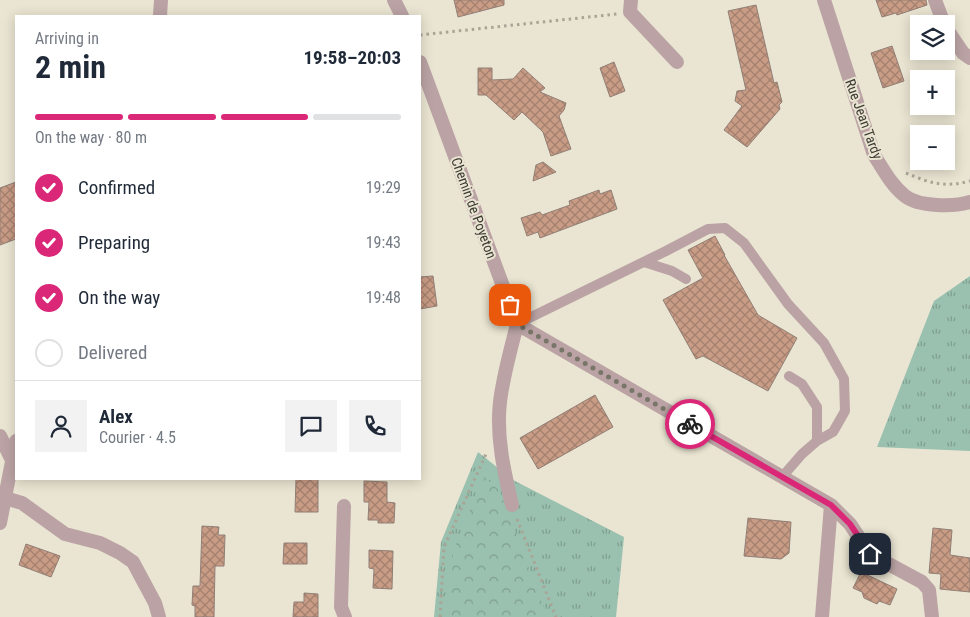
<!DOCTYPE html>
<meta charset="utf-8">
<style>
:root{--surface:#fff;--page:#f2f2f3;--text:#1f2937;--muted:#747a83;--line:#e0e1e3;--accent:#db2777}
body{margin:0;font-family:"Roboto Condensed",sans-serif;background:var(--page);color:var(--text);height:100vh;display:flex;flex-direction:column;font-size:19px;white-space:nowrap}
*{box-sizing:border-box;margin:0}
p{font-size:16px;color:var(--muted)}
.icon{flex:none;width:28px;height:28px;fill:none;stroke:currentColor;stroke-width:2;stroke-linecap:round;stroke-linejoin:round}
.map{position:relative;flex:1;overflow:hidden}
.side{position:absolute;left:15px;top:15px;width:406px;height:465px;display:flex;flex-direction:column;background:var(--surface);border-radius:0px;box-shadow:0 2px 12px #0003}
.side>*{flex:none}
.controls{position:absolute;left:910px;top:15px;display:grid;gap:10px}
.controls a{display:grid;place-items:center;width:45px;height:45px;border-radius:0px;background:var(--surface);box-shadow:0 2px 12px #0003;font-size:25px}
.pin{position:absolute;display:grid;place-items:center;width:42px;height:42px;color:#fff;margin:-21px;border-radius:10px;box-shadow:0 2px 8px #0006}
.courier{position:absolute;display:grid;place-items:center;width:50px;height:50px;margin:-25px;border:4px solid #db2777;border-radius:50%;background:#fff;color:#222;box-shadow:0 1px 6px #0007}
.overview em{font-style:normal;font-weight:700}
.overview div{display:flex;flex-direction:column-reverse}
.overview{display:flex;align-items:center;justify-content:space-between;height:85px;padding:0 20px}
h1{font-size:32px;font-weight:700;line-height:38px}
.bar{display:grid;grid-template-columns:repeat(4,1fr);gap:8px 5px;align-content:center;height:60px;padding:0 20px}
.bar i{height:6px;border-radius:4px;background:var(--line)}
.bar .on{background:var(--accent)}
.bar p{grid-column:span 4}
.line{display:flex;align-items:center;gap:12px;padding:0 20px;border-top:1px solid var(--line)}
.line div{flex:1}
.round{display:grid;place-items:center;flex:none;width:52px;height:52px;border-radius:0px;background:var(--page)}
ol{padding:0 20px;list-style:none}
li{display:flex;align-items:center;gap:15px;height:55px}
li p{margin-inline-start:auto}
li .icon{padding:5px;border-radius:50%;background:var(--accent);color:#fff;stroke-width:4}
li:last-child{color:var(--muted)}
li i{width:28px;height:28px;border:2px solid var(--line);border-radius:50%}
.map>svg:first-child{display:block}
</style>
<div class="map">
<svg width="970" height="617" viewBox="0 0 970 617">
<defs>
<pattern id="grass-tufts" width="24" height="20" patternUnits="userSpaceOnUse" patternTransform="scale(1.25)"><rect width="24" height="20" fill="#9ac1af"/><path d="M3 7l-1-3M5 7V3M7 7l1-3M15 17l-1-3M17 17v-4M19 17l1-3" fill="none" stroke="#7f9e8f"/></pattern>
<pattern id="forest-crowns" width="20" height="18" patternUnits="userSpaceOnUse" patternTransform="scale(1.25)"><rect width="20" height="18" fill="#9ac1af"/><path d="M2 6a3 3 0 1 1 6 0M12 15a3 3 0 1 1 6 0" fill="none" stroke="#7f9e8f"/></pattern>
<pattern id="building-cross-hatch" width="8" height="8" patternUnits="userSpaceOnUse" patternTransform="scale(1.25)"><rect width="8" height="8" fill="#c99c86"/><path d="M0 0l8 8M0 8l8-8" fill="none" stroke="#a4806e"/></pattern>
</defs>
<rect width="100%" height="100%" fill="#eae5d2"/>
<!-- grass -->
<path fill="url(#grass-tufts)" d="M970,276V451L877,447L934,301Z
M478,452L513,480L624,537L616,617H434L441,542Z"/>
<!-- forest -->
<path fill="url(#forest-crowns)" d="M484,477L500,491L538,593L548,617H450L453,551Z"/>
<!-- building -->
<path fill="url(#building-cross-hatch)" stroke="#917f76" d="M454,0H504V5L458,17Z
M876,0H926L927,5L897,15L896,13L882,17Z
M756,5L774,83L777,82L782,102L779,105L780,109L747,147L724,130L742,106L735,101L737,91L746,90L728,11Z
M892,46L904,81L883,88L871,53Z
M614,62L625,91L610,97L600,68Z
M478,68H492V80L513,79L523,68L545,88L540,92L566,103L564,110L559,116L571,149L551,156L543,132L522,112L514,120L486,95H478Z
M543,162L556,172L533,181L536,165Z
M16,182V239L0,245V188Z
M599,190L600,194L611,190L617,209L540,238L538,232L527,236L521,218L540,212L542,215L570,205L569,201Z
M715,236L725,255H724L758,315L797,338L768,391L703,356L696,359L663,300L703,278L688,250Z
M433,276L437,306L420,309V277Z
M595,395L613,427L538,469L520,438Z
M296,479H318V512H295Z
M364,481L387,482V502L395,503L394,523H378V520H368L369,502H364Z
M748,518L791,522L789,553L781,559L744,556Z
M202,526L219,527L218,535H225L224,566H215L214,617H195V606L192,605L193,586H200Z
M933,528L952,530L950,555L970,558V592L940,589L941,574L929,573Z
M284,543H307V564H283Z
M26,544L60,556L51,577L19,565Z
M369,550L393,551L392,589L373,588L374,569L369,568Z
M861,572L897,589L890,605L879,601L877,604L864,598L862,592L853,588Z
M304,593L318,594V617H293L294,602H304Z"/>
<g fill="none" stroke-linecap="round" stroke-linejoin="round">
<!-- path -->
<path stroke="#a8a496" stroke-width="3" stroke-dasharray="2.5 4" stroke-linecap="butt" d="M420,35L617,14
M906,173C930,183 944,188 970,181
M517,519L556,617
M440,617L444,547L486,454"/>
<!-- service -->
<path stroke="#bba3a5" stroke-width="10" d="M644,262L672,271L686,279
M517,324L666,251L708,229L725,228L744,243L788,304L824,343L844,379L845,411L833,432L817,441L802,454L782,477
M789,376L802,384L817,407V441"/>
<!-- minor -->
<path stroke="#bba3a5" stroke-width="14" d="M394,0L402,16
M631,0L630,12L677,62
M824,0L874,155C883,169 891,185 905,196C919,207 954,207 970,202
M935,0L944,24
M946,28L963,53L970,58
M420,62L517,324L831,505L850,524L870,554L922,582L929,590L932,617
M0,436L12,460
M5,498L22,503L65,534L100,543L120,553L133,562L155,603L159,617
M512,505C504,471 496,437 500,402C503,376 511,349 517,324
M344,506L341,607L345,617
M822,617L831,505"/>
<!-- tertiary -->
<path stroke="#bba3a5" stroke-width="14" d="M160,16L161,0
M0,523L16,441"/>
</g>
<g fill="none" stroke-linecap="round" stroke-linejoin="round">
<!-- done -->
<path stroke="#787569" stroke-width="5" stroke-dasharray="0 9" d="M510,305L517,324L690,424"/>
<!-- route -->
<path stroke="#db2777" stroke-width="6" d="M690,424L831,505L850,524L870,554"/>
</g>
<g text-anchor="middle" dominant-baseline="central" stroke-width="4" stroke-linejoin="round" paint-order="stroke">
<!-- street labels -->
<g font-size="14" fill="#3b3931" stroke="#eae5d2">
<text transform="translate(864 119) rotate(70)">Rue Jean Tardy</text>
<text transform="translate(474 208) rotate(70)">Chemin de Poyeton</text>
</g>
</g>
</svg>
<div class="controls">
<a><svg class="icon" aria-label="layers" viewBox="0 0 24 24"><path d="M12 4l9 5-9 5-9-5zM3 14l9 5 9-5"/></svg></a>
<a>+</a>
<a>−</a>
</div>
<div class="pin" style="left:510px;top:305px;background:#ea580c"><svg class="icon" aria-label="bag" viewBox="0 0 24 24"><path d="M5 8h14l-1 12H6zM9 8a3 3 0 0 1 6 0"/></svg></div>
<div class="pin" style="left:870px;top:554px;background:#1f2937"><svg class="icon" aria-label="home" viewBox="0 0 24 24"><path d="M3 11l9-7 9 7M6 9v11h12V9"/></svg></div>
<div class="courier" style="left:690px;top:424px"><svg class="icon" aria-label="bike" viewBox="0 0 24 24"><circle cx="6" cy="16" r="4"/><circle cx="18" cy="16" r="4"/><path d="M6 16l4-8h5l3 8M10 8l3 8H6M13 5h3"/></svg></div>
<section class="side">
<div class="overview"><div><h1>2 min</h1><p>Arriving in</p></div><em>19:58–20:03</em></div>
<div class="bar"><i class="on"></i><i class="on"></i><i class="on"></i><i></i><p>On the way · 80 m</p></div>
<ol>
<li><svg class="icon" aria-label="check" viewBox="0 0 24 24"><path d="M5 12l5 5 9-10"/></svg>Confirmed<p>19:29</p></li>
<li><svg class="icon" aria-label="check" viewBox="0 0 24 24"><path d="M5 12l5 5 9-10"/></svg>Preparing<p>19:43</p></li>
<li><svg class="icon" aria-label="check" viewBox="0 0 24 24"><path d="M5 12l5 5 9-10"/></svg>On the way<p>19:48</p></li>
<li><i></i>Delivered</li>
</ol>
<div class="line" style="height:90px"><a class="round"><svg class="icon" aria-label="person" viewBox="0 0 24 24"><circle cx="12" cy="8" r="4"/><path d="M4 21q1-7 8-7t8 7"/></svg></a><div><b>Alex</b><p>Courier · 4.5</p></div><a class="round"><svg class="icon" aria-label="chat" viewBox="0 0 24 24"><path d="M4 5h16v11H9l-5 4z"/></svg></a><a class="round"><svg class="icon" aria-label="phone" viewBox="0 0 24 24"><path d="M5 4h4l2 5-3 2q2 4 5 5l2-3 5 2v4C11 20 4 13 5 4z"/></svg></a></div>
</section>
</div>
